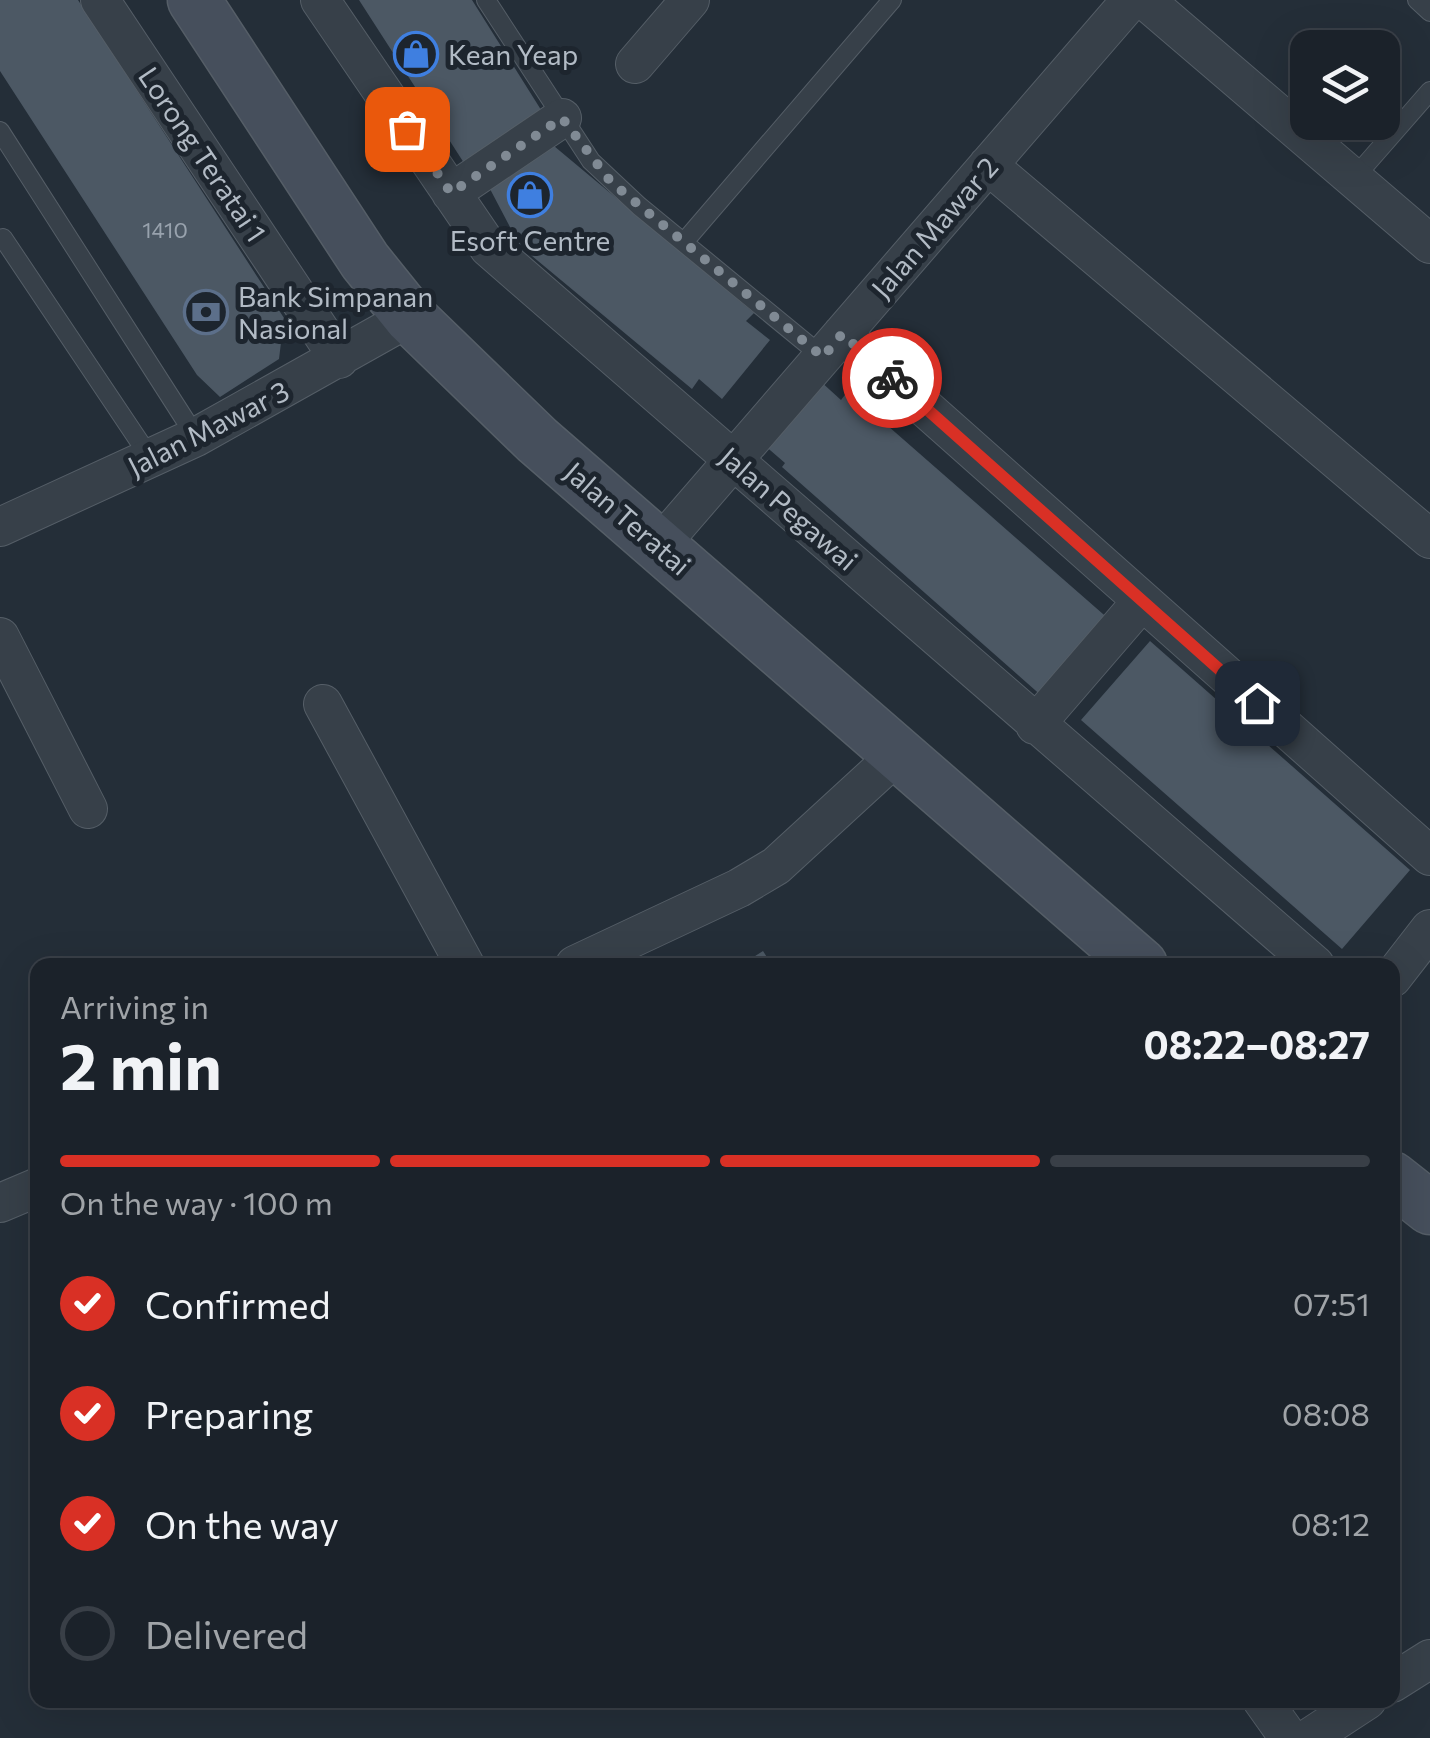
<!DOCTYPE html>
<meta charset="utf-8">
<style>
:root{--surface:#1b222a;--page:#282f36;--text:#f1f3f6;--muted:#a0a4a8;--line:#393f47;--accent:#d93025}
body{margin:0;font-family:Commissioner,sans-serif;background:var(--page);color:var(--text);height:100vh;display:flex;flex-direction:column;font-size:38px;white-space:nowrap}
*{box-sizing:border-box;margin:0}
p{font-size:32px;color:var(--muted)}
.icon{flex:none;width:55px;height:55px;fill:none;stroke:currentColor;stroke-width:2;stroke-linecap:round;stroke-linejoin:round}
.map{position:relative;flex:1;overflow:hidden}
.side{position:absolute;left:30px;top:958px;width:1370px;height:750px;display:flex;flex-direction:column;background:var(--surface);border-radius:20px;box-shadow:0 10px 40px #0002,0 0 0 2px var(--line)}
.side>*{flex:none}
.buttons{position:absolute;left:1290px;top:30px;display:grid;gap:20px}
.buttons a{display:grid;place-items:center;width:110px;height:110px;border-radius:20px;background:var(--surface);box-shadow:0 10px 40px #0002,0 0 0 2px var(--line);font-size:50px}
.pin{position:absolute;display:grid;place-items:center;width:85px;height:85px;color:#fff;margin:-42px;border-radius:20px;box-shadow:0 5px 15px #0006}
.courier{position:absolute;display:grid;place-items:center;width:100px;height:100px;margin:-50px;border:8px solid #d93025;border-radius:50%;background:#fff;color:#222;box-shadow:0 2px 12px #0007}
.head em{font-style:normal;font-weight:700}
.head div{display:flex;flex-direction:column-reverse}
.head{display:flex;align-items:center;justify-content:space-between;height:170px;padding:0 30px}
h1{font-size:65px;font-weight:700;line-height:75px}
.bar{display:grid;grid-template-columns:repeat(4,1fr);gap:15px 10px;align-content:center;height:120px;padding:0 30px}
.bar i{height:12px;border-radius:8px;background:var(--line)}
.bar .active{background:var(--accent)}
.bar p{grid-column:span 4}
ol{padding:0 30px;list-style:none}
li{display:flex;align-items:center;gap:30px;height:110px}
li p{margin-inline-start:auto}
li .icon{padding:10px;border-radius:50%;background:var(--accent);color:#fff;stroke-width:4}
li:last-child{color:var(--muted)}
li i{width:55px;height:55px;border:5px solid var(--line);border-radius:50%}
.map>svg:first-child{display:block}
</style>
<div class="map">
<svg width="1430" height="1738" viewBox="0 0 1430 1738">
<rect width="100%" height="100%" fill="#242e38"/>
<!-- building -->
<path fill="#4c5864" d="M0,0H78L284,318L279,359L220,397L197,375L0,71Z
M359,0H472L543,113L464,163Z
M554,146L754,313L746,321L770,340L722,399L699,379L692,389L520,246L490,189Z
M819,380L841,400L848,391L1111,621L1044,698L782,467L785,463L763,444Z
M1150,641L1410,870L1342,949L1081,720Z
M763,951L772,965H741Z"/>
<g fill="none" stroke-linecap="round" stroke-linejoin="round">
<defs>
<path id="lane" d="M486,0L591,161L639,206L823,357
M1417,0L1430,12
M0,131L196,437
M1354,178L1430,91
M3,238L151,459
M684,242L892,0"/>
<path id="street" d="M100,0L339,359
M320,0L489,248L1315,965
M1145,0L1430,244
M635,64L690,0
M988,165L1430,539
M451,193L562,118
M842,334L1430,856
M0,527L196,437L410,317
M659,546L1131,0
M0,637L88,809
M323,704L465,965
M1035,725L1142,601
M575,965L739,888L776,866L898,754
M1392,978L1430,929
M0,1203L38,1187
M1392,1683L1430,1659
M1262,1700L1289,1738
M1309,1738L1367,1700"/>
<path id="secondary" d="M194,0L365,261L410,317L537,440L1141,965
M1392,1178L1430,1208"/>
</defs>
<!-- lane casing -->
<use href="#lane" stroke="#555e67" stroke-width="20"/>
<!-- street casing -->
<use href="#street" stroke="#555e67" stroke-width="40"/>
<!-- secondary casing -->
<use href="#secondary" stroke="#555e67" stroke-width="55"/>
<!-- lane -->
<use href="#lane" stroke="#374049" stroke-width="18"/>
<!-- street -->
<use href="#street" stroke="#374049" stroke-width="38"/>
<!-- secondary -->
<use href="#secondary" stroke="#464f5c" stroke-width="52"/>
</g>
<g fill="none" stroke-linecap="round" stroke-linejoin="round">
<!-- done -->
<path stroke="#808a94" stroke-width="10" stroke-dasharray="0 18" d="M407,129L451,193L562,118L611,182L823,357L842,334L892,378"/>
<!-- route -->
<path stroke="#d93025" stroke-width="12" d="M892,378L1257,703"/>
</g>
<!-- icons -->
<defs>
<symbol id="shop-ring" viewBox="-11 -11 22 22"><circle r="9.5" fill="#1d252e" stroke="#3f7fe0" stroke-width="1.5"/><path d="M-5-2.5h2.3a2.7 3.5 0 0 1 5.4 0H5L5.5 6h-11ZM-1.5-2.5h3a1.5 2.3 0 0 0-3 0Z" fill="#3f7fe0"/></symbol>
<symbol id="bank-ring" viewBox="-11 -11 22 22"><circle r="9.5" fill="#1d252e" stroke="#5c6f8a" stroke-width="1.5"/><path d="M-6-4H6V4H-6ZM0-2.3a2.3 2.3 0 1 0 0 4.6a2.3 2.3 0 1 0 0-4.6Z" fill="#5c6f8a"/></symbol>
</defs>
<g fill-rule="evenodd">
<use href="#shop-ring" x="391" y="29" width="50" height="50"/>
<use href="#shop-ring" x="505" y="170" width="50" height="50"/>
<use href="#bank-ring" x="181" y="287" width="50" height="50"/>
</g>
<g text-anchor="middle" dominant-baseline="central" stroke-width="10" stroke-linejoin="round" paint-order="stroke">
<!-- number labels -->
<g font-size="22" fill="#98a2ad">
<text x="165" y="229">1410</text>
</g>
<!-- poi labels -->
<g font-size="28" fill="#b2bbc5" stroke="#1d252e" text-anchor="start">
<text x="448" y="54">Kean Yeap</text>
<text x="530" y="240" text-anchor="middle">Esoft Centre</text>
<text x="238" y="296">Bank Simpanan<tspan x="238" dy="32">Nasional</tspan></text>
</g>
<!-- street labels -->
<g font-size="28" fill="#b2bbc5" stroke="#1d252e">
<text transform="translate(203 154) rotate(56)">Lorong Teratai 1</text>
<text transform="translate(934 227) rotate(-49)">Jalan Mawar 2</text>
<text transform="translate(208 428) rotate(-27)">Jalan Mawar 3</text>
<text transform="translate(789 508) rotate(41)">Jalan Pegawai</text>
<text transform="translate(628 518) rotate(41)">Jalan Teratai</text>
</g>
</g>
</svg>
<div class="buttons">
<a><svg class="icon" aria-label="layers" viewBox="0 0 24 24"><path d="M12 4l9 5-9 5-9-5zM3 14l9 5 9-5"/></svg></a>
</div>
<div class="pin" style="left:407px;top:129px;background:#ea580c"><svg class="icon" aria-label="bag" viewBox="0 0 24 24"><path d="M5 8h14l-1 12H6zM9 8a3 3 0 0 1 6 0"/></svg></div>
<div class="pin" style="left:1257px;top:703px;background:#1f2937"><svg class="icon" aria-label="home" viewBox="0 0 24 24"><path d="M3 11l9-7 9 7M6 9v11h12V9"/></svg></div>
<div class="courier" style="left:892px;top:378px"><svg class="icon" aria-label="bike" viewBox="0 0 24 24"><circle cx="6" cy="16" r="4"/><circle cx="18" cy="16" r="4"/><path d="M6 16l4-8h5l3 8M10 8l3 8H6M13 5h3"/></svg></div>
<section class="side">
<div class="head"><div><h1>2 min</h1><p>Arriving in</p></div><em>08:22–08:27</em></div>
<div class="bar"><i class="active"></i><i class="active"></i><i class="active"></i><i></i><p>On the way · 100 m</p></div>
<ol>
<li><svg class="icon" aria-label="check" viewBox="0 0 24 24"><path d="M5 12l5 5 9-10"/></svg>Confirmed<p>07:51</p></li>
<li><svg class="icon" aria-label="check" viewBox="0 0 24 24"><path d="M5 12l5 5 9-10"/></svg>Preparing<p>08:08</p></li>
<li><svg class="icon" aria-label="check" viewBox="0 0 24 24"><path d="M5 12l5 5 9-10"/></svg>On the way<p>08:12</p></li>
<li><i></i>Delivered</li>
</ol>
</section>
</div>
